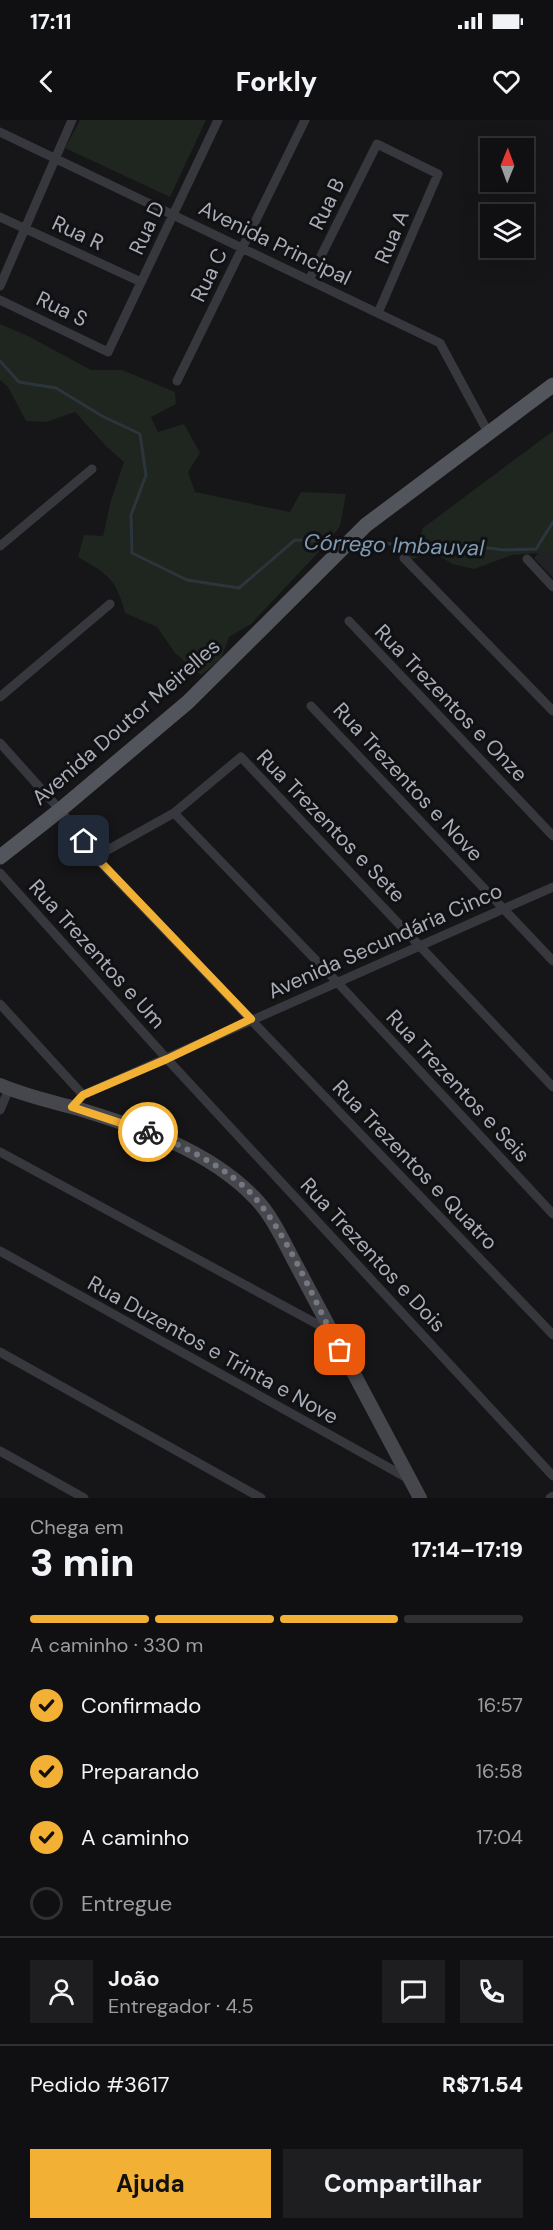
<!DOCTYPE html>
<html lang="pt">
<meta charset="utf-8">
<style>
:root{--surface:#101012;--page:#1e1e20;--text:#f1f3f6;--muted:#9c9d9f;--line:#303032;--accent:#f2b134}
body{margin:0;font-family:"DM Sans",sans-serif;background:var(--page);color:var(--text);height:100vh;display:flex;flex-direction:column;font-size:22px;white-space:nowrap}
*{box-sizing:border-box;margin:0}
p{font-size:20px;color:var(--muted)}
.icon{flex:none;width:33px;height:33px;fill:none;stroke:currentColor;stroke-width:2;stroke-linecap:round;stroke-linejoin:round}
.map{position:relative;height:1378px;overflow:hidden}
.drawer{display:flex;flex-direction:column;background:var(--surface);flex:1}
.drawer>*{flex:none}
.needle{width:39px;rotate:1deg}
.fabs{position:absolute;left:480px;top:18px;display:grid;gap:12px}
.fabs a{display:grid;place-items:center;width:54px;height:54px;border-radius:0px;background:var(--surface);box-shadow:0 6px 24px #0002,0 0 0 2px var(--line);font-size:30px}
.pin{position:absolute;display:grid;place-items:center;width:51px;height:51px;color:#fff;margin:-26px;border-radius:12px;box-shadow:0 3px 9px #0006}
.courier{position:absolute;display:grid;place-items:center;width:60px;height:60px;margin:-30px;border:4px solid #f2b134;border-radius:50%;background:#fff;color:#222;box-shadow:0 2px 8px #0007}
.summary em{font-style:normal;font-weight:800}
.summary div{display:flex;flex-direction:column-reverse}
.summary{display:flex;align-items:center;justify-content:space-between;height:102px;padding:0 30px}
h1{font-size:39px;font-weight:800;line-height:45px}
.bar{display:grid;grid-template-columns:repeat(4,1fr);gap:9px 6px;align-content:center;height:72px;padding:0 30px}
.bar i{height:8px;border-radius:4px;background:var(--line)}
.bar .on{background:var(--accent)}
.bar p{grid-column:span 4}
.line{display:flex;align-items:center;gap:15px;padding:0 30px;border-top:2px solid var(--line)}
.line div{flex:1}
.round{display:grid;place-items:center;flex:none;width:63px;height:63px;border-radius:0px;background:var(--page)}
ol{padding:0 30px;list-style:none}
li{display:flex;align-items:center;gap:18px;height:66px}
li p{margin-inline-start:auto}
li .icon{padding:6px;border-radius:50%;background:var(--accent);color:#111;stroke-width:4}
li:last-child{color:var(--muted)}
li i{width:33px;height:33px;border:3px solid var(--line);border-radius:50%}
.primary-button{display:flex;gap:12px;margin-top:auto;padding:12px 30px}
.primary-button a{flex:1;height:69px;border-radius:0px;background:var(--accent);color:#111;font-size:24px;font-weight:800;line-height:69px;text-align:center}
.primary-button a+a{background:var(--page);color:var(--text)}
.status{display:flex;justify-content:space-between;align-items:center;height:42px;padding:0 30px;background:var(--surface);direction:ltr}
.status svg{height:16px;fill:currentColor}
header{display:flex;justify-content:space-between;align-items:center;height:78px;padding:0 30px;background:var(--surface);font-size:27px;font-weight:800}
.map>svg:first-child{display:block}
</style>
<div class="status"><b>17:11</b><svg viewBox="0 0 49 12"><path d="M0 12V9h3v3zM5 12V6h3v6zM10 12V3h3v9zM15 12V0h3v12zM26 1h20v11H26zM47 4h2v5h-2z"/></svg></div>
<header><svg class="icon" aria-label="back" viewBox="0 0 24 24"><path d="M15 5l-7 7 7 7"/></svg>Forkly<svg class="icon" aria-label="heart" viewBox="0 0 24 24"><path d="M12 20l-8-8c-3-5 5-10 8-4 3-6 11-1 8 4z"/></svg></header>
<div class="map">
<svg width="553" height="1378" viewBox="0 0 553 1378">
<rect width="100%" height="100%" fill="#161618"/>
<!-- built -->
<path fill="#222225" d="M553,415V458L534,438Z"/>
<!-- green -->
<path fill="#1e261f" d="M80,0H206L170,77L65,28Z
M0,204L28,216L91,250H122L175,272L176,284L151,297L158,312L184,304L200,333L188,352L195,372L290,392L301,372L346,374L340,406L328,422L251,504L229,517L221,539L201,555L175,533L157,507L125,493C116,459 109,455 78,437L84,415L103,416L111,380L124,342L107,327L75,292L46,302L26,301L8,267L0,260Z
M553,311V432L512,435L474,449L453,444L431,432L411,440L406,438L407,434L419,420L423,408Z"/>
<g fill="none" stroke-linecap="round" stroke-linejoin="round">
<!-- stream -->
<path stroke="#2c353c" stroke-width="3" d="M0,241L19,262L56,268L102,296L140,314L146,355L131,395L132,433L187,460L239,468L295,420L341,421
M357,421L382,422L413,429L441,422L504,430L536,429L553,402"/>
<!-- street -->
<path stroke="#37383d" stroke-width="9" d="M0,12L440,223L489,314
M0,97L141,162
M309,160L377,24L438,54L378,193
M0,166L72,0
M0,180L108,232L218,0
M177,261L305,0
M0,426L92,349
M404,438L553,591
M527,439L553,467
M349,501L553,716
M0,577L110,484
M311,586L553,841
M0,623L60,690L95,737L553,1215
M174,693L337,862L553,1094
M95,737L174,693L241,637L553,967
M0,753L167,939L553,1356
M0,884L83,975
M72,987L83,975L553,767
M0,990L9,969
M0,1032L330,1211
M0,1131L409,1359
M0,1232L261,1378
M0,1331L84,1378
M550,1378L553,1376"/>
<!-- secondary -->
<path stroke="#45474d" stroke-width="14" d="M0,965C25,976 53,982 79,989C141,1008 207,1029 254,1077C271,1094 282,1118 293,1139L420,1378"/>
<!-- primary -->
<path stroke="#53555c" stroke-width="15" d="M0,737L60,690L188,582L366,405L553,265"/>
</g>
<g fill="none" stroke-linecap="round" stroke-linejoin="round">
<!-- done -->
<path stroke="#757880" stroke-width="6" stroke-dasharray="0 10.8" d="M148,1012C182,1025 232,1050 256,1079C291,1121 314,1181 340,1230"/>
<!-- route -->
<path stroke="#f2b134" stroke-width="8" d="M84,721L95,736L251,899L167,939L83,975L72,987L148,1012"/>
</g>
<g text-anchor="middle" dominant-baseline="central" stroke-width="6" stroke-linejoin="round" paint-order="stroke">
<!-- street labels -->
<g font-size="21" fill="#a8adb8" stroke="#111113">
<text transform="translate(327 84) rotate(-64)">Rua B</text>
<text transform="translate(147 108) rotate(-65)">Rua D</text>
<text transform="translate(78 113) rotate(25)">Rua R</text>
<text transform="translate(392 117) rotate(-67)">Rua A</text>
<text transform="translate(275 123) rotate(26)">Avenida Principal</text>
<text transform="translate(209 155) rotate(-64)">Rua C</text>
<text transform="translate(62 189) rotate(26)">Rua S</text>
<text transform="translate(451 583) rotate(46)">Rua Trezentos e Onze</text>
<text transform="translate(126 602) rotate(-41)">Avenida Doutor Meirelles</text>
<text transform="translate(408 662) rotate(47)">Rua Trezentos e Nove</text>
<text transform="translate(331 706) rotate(46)">Rua Trezentos e Sete</text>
<text transform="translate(385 821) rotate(-24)">Avenida Secundária Cinco</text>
<text transform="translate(97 834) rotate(48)">Rua Trezentos e Um</text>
<text transform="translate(458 966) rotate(47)">Rua Trezentos e Seis</text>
<text transform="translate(415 1045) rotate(46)">Rua Trezentos e Quatro</text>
<text transform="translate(373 1135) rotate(47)">Rua Trezentos e Dois</text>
<text transform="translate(213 1230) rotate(29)">Rua Duzentos e Trinta e Nove</text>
</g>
<!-- water labels -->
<g font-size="22" font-style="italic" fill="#7f9bb3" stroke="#111113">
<text transform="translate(394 425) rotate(2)">Córrego Imbauval</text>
</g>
</g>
</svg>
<div class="fabs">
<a><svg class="needle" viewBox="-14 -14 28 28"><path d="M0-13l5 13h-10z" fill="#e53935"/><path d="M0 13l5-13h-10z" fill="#9c9d9f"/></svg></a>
<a><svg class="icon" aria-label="layers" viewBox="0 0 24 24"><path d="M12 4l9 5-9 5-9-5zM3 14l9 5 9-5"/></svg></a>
</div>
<div class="pin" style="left:340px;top:1230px;background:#ea580c"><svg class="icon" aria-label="bag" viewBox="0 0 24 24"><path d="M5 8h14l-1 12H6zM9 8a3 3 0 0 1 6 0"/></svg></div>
<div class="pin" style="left:84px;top:721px;background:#1f2937"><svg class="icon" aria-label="home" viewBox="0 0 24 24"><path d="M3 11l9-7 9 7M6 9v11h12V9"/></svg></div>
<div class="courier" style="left:148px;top:1012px"><svg class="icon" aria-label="bike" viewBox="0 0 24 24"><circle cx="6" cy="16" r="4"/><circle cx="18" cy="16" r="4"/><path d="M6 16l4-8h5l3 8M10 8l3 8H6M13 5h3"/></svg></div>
</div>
<section class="drawer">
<div class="summary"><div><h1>3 min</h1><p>Chega em</p></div><em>17:14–17:19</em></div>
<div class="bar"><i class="on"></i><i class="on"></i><i class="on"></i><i></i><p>A caminho · 330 m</p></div>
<ol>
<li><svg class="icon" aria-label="check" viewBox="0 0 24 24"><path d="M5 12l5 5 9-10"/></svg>Confirmado<p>16:57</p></li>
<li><svg class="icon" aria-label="check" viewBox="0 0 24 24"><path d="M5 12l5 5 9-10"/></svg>Preparando<p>16:58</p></li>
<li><svg class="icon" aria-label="check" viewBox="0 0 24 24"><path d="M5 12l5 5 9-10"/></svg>A caminho<p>17:04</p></li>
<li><i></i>Entregue</li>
</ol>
<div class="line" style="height:108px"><a class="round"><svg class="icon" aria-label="person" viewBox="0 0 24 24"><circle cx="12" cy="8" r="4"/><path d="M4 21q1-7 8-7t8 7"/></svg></a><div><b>João</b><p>Entregador · 4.5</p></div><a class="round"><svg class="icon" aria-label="chat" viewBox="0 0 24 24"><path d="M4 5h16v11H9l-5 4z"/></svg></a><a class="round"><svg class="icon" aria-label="phone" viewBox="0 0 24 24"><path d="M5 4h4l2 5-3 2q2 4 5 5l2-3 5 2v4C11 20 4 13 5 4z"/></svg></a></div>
<div class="line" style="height:78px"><div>Pedido #3617</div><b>R$71.54</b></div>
<div class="primary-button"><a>Ajuda</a><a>Compartilhar</a></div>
</section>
